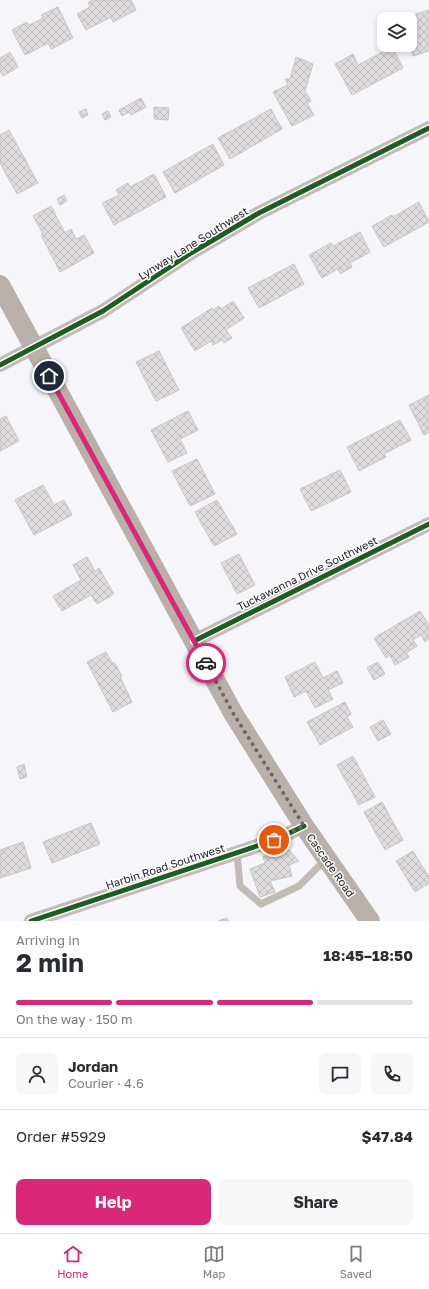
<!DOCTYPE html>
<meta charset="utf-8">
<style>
:root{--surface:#fff;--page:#f7f7f7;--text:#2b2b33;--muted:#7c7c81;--line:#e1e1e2;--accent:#db2777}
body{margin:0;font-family:"Golos Text",sans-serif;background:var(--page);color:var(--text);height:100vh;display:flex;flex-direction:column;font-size:15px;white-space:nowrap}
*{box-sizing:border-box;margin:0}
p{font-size:13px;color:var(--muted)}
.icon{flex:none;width:22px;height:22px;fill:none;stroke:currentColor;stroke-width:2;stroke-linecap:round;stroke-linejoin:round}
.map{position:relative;height:921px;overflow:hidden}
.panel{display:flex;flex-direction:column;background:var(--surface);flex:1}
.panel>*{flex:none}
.tools{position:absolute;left:377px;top:12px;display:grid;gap:8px}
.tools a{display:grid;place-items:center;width:40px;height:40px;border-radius:8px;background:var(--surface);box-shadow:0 2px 6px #0003;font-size:20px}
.pin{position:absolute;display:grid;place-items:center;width:34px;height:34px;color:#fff;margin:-17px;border:2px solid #fff;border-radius:50%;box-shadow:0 1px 4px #0007}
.courier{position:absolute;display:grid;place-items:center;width:40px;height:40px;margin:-20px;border:3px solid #db2777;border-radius:50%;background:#fff;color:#222;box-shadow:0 1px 5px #0007}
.overview em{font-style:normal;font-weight:700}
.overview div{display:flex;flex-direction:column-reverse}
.overview{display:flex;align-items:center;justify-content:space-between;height:68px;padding:0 16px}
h1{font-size:26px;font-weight:700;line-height:30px}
.bar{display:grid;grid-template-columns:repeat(4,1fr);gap:6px 4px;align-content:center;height:48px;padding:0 16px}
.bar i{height:5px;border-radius:3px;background:var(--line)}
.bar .selected{background:var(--accent)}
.bar p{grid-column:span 4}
.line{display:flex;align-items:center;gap:10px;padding:0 16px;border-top:1px solid var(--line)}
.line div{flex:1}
.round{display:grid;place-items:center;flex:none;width:42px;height:42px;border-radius:8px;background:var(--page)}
.action{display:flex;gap:8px;margin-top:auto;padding:8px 16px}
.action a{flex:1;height:46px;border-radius:8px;background:var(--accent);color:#fff;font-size:16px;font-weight:700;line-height:46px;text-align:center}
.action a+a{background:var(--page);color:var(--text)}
.dock{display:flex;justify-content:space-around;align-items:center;height:56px;border-top:1px solid var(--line);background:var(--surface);font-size:11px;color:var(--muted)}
.dock a{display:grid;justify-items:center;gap:2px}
.dock .selected{color:var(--accent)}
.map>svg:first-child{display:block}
</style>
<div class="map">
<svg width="429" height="921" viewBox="0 0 429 921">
<defs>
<pattern id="building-cross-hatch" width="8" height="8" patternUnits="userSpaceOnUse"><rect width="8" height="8" fill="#dedcdd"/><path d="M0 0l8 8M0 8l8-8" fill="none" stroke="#bebcbd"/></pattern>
</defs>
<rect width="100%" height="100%" fill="#f6f5f9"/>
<!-- building -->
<path fill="url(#building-cross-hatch)" stroke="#c6c5c6" d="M93,0H131L136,10L113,22L111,17L86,30L77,14L90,7L88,2Z
M58,7L73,38L51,49L48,43L25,55L12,30L27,22L29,25L43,18L41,15Z
M429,10V51L413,56L410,45V19H403L402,18Z
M392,47L403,68L352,95L335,64L353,54L358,65Z
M10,52L18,67L3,76L0,71V58Z
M296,57L313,64L305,91L311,101L307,103L314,115L292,126L273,92L288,85L285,79H290Z
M141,98L146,107L131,115L129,112L122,116L119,110Z
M154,107L169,108L168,120L154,119Z
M86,109L88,115L82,118L79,112Z
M271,109L282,129L230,159L218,138Z
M108,111L111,117L105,120L102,114Z
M9,130L38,183L17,194L0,163V135Z
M213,144L224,165L175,193L163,172Z
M154,174L166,197L114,225L102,203L119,195L116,190L128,183L130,187Z
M64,195L67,201L60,205L57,199Z
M419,202L429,222L384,247L372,226L392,215L393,217Z
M51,206L65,233L71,229L76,239L84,235L94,253L60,272L41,235L43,234L33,216Z
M360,232L370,252L350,263L352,267L340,274L338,269L322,278L309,255L331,243L333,246Z
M294,264L304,284L259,308L248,288Z
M233,301L244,318L226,330L232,338L224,343L222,340L213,345L211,341L195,351L181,328L212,308L213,310L219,306L221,309Z
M159,351L179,390L156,401L136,362Z
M429,395V432L424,435L409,405Z
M188,411L198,430L180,439L187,453L168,462L151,430Z
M6,416L19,441L0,451V419Z
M400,420L411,440L384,454L386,457L359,471L347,447Z
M197,459L215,494L190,506L172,471Z
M340,470L351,492L311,511L300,489Z
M43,485L54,505L64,500L72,515L34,535L15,500Z
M217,500L237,534L214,546L195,512Z
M239,554L255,585L237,594L221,563Z
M87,557L95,571L99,568L114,594L97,604L91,595L62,611L53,596L81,580L73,565Z
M420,611L429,625V639L425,642L421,635L413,640L417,646L406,653L409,657L395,665L390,655L386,658L374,638Z
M106,652L112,663L114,662L122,676L120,677L132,702L113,712L87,662Z
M315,662L323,678L337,671L343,683L328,690L333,699L315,708L306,691L294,697L285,677Z
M378,662L385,674L374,680L367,668Z
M345,702L351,714L347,717L353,727L320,745L307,722Z
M383,720L391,734L378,741L370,727Z
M353,756L375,797L359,805L337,765Z
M24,764L27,777L20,779L17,767Z
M382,802L403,840L385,850L364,812Z
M91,823L100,844L52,863L43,842Z
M23,842L31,868L0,878V850Z
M288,849L299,861L289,865L292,876L270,881L275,892L260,897L250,869L265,863L263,857Z
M413,851L429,877V883L415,892L396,861Z
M227,918L229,921H218Z"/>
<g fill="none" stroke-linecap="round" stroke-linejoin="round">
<!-- lane -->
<path stroke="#c3bcb6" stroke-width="7" d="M237,853L240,886L261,904L299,886L325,860"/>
<!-- street -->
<path stroke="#c3bcb6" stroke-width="14" d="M0,365L103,311L191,253L259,213L429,128
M194,641L429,524
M31,921L275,840L304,826"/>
<!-- secondary -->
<path stroke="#b9b1a9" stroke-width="20" d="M0,285L233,713L304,826L370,921"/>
<defs>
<path id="cycleway" d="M0,365L103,311L191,253L259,213L429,128
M194,641L429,524
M31,921L275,840L304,826"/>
</defs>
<!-- cycleway casing -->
<use href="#cycleway" stroke="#fff" stroke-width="8"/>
<!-- cycleway -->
<use href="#cycleway" stroke="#1b5e20" stroke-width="5"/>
</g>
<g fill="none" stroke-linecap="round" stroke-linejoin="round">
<!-- done -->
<path stroke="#68676b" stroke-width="4" stroke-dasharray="0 7.2" d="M206,663L233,713L304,826L274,840"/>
<!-- route -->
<path stroke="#db2777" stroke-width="5" d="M49,376L206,663"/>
</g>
<g text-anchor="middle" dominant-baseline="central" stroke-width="3" stroke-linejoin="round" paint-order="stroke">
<!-- street labels -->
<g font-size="11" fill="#1c1b1e" stroke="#fff">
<text transform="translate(193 243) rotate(-32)">Lynway Lane Southwest</text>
<text transform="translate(307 573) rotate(-26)">Tuckawanna Drive Southwest</text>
<text transform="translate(331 865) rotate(55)">Cascade Road</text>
<text transform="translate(165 866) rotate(-18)">Harbin Road Southwest</text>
</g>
</g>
</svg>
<div class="tools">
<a><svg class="icon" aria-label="layers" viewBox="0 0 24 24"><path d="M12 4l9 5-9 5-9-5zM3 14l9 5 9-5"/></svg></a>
</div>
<div class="pin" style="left:274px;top:840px;background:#ea580c"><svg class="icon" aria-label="bag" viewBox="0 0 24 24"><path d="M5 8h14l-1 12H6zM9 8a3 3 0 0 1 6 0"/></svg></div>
<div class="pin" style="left:49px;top:376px;background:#1f2937"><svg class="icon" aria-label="home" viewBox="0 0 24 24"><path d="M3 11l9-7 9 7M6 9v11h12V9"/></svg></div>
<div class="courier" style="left:206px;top:663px"><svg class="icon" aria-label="car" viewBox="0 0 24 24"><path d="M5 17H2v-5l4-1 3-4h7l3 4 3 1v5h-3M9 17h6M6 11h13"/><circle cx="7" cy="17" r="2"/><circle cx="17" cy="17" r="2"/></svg></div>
</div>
<section class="panel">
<div class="overview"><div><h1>2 min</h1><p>Arriving in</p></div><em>18:45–18:50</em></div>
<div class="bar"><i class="selected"></i><i class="selected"></i><i class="selected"></i><i></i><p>On the way · 150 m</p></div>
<div class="line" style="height:72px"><a class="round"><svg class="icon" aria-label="person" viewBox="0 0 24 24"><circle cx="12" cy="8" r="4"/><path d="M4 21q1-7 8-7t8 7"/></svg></a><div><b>Jordan</b><p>Courier · 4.6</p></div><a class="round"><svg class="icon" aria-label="chat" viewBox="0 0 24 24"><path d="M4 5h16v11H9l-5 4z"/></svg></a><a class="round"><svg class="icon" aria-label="phone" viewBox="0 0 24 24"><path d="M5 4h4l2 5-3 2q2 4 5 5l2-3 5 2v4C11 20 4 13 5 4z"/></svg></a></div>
<div class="line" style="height:52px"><div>Order #5929</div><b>$47.84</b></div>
<div class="action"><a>Help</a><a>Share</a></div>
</section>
<nav class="dock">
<a class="selected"><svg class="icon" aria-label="home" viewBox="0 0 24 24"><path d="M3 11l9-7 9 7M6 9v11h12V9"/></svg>Home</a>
<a><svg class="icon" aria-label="map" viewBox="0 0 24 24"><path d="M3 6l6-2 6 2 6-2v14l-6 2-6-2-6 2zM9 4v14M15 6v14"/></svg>Map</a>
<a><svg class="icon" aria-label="saved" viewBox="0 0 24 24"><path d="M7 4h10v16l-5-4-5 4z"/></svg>Saved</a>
</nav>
